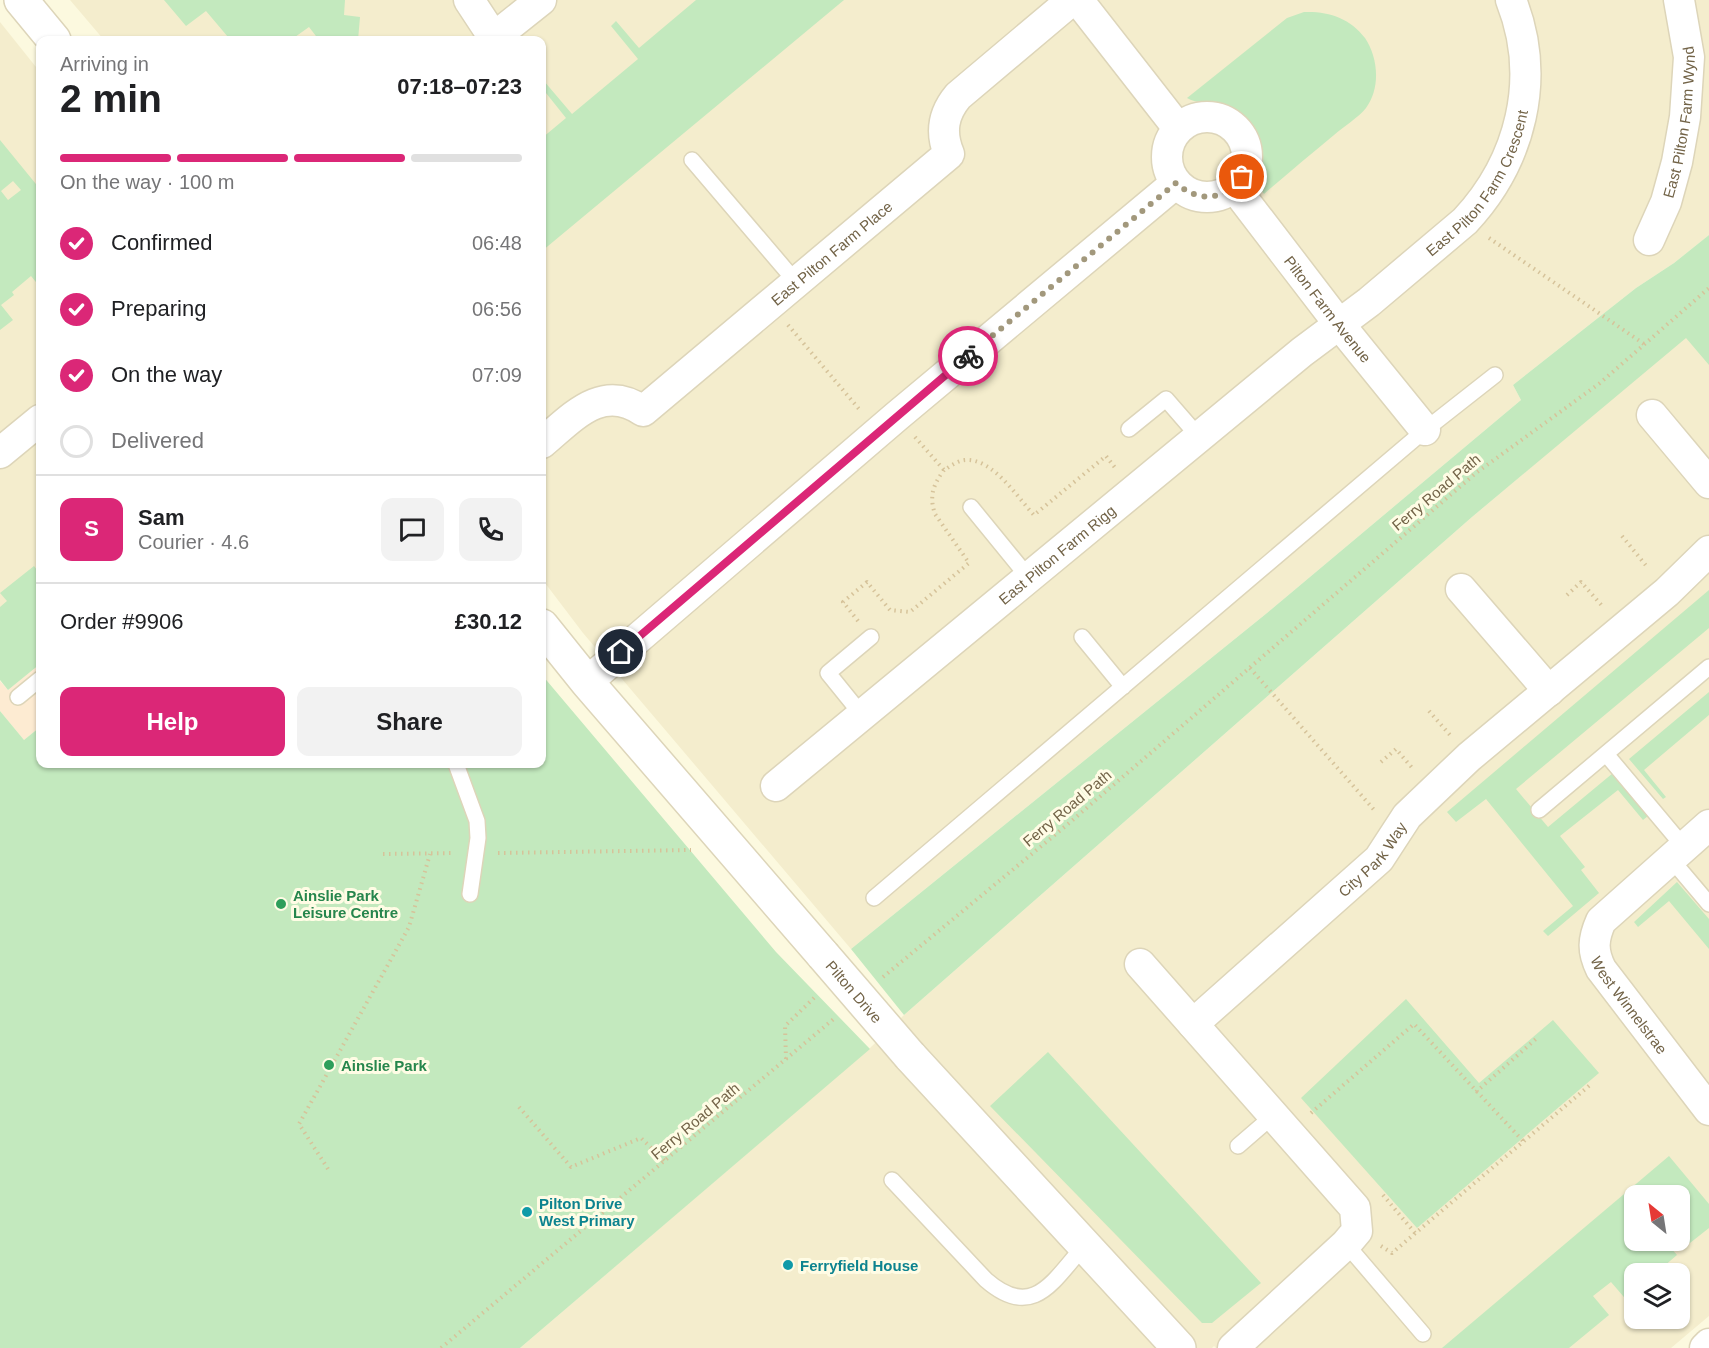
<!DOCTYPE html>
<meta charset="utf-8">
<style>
:root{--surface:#fff;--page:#f2f2f2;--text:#202124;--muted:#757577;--line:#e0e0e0;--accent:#db2777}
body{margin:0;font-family:Arial,sans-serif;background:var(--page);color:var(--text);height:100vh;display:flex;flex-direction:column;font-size:22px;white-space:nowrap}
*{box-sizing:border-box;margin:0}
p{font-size:20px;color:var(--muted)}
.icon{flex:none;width:33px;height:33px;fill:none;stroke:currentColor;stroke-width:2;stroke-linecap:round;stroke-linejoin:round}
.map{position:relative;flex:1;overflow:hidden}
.details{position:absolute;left:36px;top:36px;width:510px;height:732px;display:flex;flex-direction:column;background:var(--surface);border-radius:12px;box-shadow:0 2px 4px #0004}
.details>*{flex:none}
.needle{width:39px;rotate:330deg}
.controls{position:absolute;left:1624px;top:1185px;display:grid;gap:12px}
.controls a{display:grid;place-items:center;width:66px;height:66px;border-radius:12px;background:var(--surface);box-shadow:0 2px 4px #0004;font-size:30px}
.pin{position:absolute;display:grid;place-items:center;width:51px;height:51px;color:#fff;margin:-26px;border:3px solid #fff;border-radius:50%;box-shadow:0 2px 6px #0007}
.courier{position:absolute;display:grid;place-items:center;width:60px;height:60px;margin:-30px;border:4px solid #db2777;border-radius:50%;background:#fff;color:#222;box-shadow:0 2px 8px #0007}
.summary em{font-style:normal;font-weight:600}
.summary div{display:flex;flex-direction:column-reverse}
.summary{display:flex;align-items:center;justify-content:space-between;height:102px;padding:0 24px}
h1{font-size:39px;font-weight:600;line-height:45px}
.bar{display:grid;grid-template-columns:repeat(4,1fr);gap:9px 6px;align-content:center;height:72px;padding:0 24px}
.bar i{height:8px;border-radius:4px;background:var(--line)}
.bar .active{background:var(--accent)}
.bar p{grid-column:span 4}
.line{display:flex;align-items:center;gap:15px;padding:0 24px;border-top:2px solid var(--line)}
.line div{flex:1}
.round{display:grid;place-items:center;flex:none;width:63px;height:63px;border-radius:12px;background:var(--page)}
ol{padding:0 24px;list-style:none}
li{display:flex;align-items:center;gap:18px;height:66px}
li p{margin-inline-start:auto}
li .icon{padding:6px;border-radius:50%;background:var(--accent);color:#fff;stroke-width:4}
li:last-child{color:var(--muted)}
li i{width:33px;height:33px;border:3px solid var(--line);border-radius:50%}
.cta{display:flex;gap:12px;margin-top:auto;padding:12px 24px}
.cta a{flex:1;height:69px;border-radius:12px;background:var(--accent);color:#fff;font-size:24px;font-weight:600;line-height:69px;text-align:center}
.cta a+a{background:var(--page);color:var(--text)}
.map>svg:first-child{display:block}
</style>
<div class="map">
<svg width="1709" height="1348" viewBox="0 0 1709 1348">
<rect width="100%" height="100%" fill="#fcf9df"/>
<!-- residential -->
<path fill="#f4edcd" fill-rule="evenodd" d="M70,0H1709V235L1674,263L1636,288L1513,385L1521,400L1267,613L851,949L583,633L542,579V40H104Z
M0,22L40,72V664L0,680Z
M1709,317V1316L1671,1348H1216L1214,1346L1212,1348H520L869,1049L904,1015L1472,517ZM1635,1196H1680V1240H1635ZM1635,1274H1680V1318H1635Z"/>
<!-- commercial -->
<path fill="#fdebd2" d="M40,664V727L24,740L0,711V681L8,690Z"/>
<!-- green -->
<path fill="#c3e9be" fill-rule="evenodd" d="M164,0H345L344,15L360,17L358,40H319L309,27L295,37L297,40H224L228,37L206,11L186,26Z
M696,0H844L542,251V138L566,118L542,88V83L544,81L572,114L638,59L611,26L616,21L639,48Z
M1304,12C1328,11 1350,18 1365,38C1378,57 1381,88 1366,108C1358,118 1344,126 1334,135C1311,154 1287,174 1264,194L1259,187C1268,151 1257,115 1218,104C1207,101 1196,104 1187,98L1287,18Z
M0,140L40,189V287L31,276L12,292L14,295L1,305L13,320L0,330ZM13,181L21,190L8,200L1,191Z
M1709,235V365L1686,338L1472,517L904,1015L851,949L1267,613L1521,400L1513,385L1636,288L1674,263Z
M34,566L40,574V664L8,690L0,680V607L7,601L0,593Z
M1709,590V628L1516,789L1548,827L1613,773L1648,816L1643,820L1618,790L1560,836L1585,867L1581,870L1599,893L1548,936L1543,931L1573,906L1486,799L1456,822L1447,812Z
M542,675L776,952L870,1049L520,1348H0V711L24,740L40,727V764H542Z
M1709,692V715L1644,770L1666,797L1663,799L1629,759Z
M1677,882L1709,919V949L1669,901L1638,927L1634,922Z
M1406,999L1479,1083L1553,1020L1599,1073L1417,1228L1301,1098Z
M1048,1052L1261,1283L1212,1323H1202L990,1106Z
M1669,1156L1709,1204V1228L1690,1243L1683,1235L1680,1237V1196H1635V1240L1676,1241L1669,1246L1677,1255L1656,1273L1635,1274V1310L1611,1282L1593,1296L1609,1315L1569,1348H1442Z"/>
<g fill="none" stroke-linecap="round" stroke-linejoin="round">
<defs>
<path id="service" d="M692,160L796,282
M1129,429L1166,399L1199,437
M971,507L1029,578
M1082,637L1123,687
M18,697L40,679
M862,715L828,673L871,637
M1606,754L1684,847
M456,764L477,821L478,838L470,894
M1539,810L1709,667
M1671,859L1709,904
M874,898L1425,430L1495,375
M1238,1146L1274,1115
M892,1180L986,1280C1033,1321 1053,1281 1084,1246
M1346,1244L1423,1334"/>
<g id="minor">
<path d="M469,0L494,38"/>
<path d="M1078,0L1178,128"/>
<path d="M491,40L541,0"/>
<circle cx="1207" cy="157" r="40"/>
<path id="s1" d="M1234,187L1339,324L1425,430"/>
<path id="s2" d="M1649,240L1666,202L1677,162L1685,117L1689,57L1679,0"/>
<path d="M1652,415L1709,483"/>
<path id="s3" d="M542,443C572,418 602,382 643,411L949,154C940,132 943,114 958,96L1072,0"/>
<path d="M0,453L40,420"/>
<path d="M1461,589L1549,691"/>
<path d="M587,682L897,416L1176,183"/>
<path id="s4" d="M776,786L1302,352L1369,302L1465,221C1521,161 1542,78 1511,0"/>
<path id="s5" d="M1709,825L1601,921C1593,939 1592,951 1601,969L1709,1110"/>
<path d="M1140,964L1355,1208L1357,1231L1346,1244L1233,1348"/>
<path id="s6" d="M1193,1024L1379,859L1407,816L1469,757L1667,592L1709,551"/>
<path d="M1705,1348L1709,1344"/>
</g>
<path id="tertiary" d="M21,0L54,40
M542,626L587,682L823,955
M910,1056L1179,1348"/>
</defs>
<!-- service casing -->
<use href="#service" stroke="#ddd5b9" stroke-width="18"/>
<!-- minor casing -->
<use href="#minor" stroke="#ddd5b9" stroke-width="33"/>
<!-- tertiary casing -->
<use href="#tertiary" stroke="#ddd5b9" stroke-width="36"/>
<!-- path -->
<path stroke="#d6c39a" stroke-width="4" stroke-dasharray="1.5 4.5" stroke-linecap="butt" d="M1489,238L1644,344
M788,325L859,409
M915,437L944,470C951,466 957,461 965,460C993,458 1017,497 1034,515L1106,456L1116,469
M1622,536L1648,568
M1567,595L1581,582L1604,608
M858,621L843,602L867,582L890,610L910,612L969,563L935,514C929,496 933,485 944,470
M1250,668L1376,812
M1429,711L1450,735
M1381,762L1396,749L1414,770
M498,853L691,850
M383,854L454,853
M883,977L1068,824L1476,473L1600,383L1709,288
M786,1059L785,1026L815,997
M1476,1092L1536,1039
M519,1107L571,1167L641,1138L665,1161
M1311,1113L1414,1024L1523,1141
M328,1169L299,1124L409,927L430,854
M1383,1195L1415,1233
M1381,1246L1392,1253L1590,1085
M441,1348L836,1017"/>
<!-- service -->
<use href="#service" stroke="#fff" stroke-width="15"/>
<!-- minor -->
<use href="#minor" stroke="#fff" stroke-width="30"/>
<!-- tertiary -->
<use href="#tertiary" stroke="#fff" stroke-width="33"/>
<defs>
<g id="tertiary-bridge">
<path id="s7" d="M823,955L910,1056"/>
</g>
</defs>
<!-- tertiary-bridge casing -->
<use href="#tertiary-bridge" stroke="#ddd5b9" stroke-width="36" stroke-linecap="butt"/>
<!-- tertiary-bridge -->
<use href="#tertiary-bridge" stroke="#fff" stroke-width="33"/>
</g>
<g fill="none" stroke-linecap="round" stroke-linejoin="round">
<!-- done -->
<path stroke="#a2987c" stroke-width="6" stroke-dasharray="0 10.8" d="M968,356L1176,183C1199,203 1223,201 1242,177"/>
<!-- route -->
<path stroke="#db2777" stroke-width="8" d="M621,652L968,356"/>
</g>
<!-- markers -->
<g fill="#2e9e5b" stroke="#fffce5" stroke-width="2">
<circle cx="281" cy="904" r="6"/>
<circle cx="329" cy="1065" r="6"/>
</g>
<g fill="#0f9aa8" stroke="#fffce5" stroke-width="2">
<circle cx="527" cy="1212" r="6"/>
<circle cx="788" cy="1265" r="6"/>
</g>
<g text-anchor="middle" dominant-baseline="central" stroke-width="6" stroke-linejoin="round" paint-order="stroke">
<!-- street labels -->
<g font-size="15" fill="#726347" stroke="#fffce5">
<text stroke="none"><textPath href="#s2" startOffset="123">East Pilton Farm Wynd</textPath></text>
<text stroke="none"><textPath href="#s4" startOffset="930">East Pilton Farm Crescent</textPath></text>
<text stroke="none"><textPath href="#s3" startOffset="363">East Pilton Farm Place</textPath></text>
<text stroke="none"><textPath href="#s1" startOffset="154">Pilton Farm Avenue</textPath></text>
<text transform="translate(1436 492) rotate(-40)">Ferry Road Path</text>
<text stroke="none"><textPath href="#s4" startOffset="364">East Pilton Farm Rigg</textPath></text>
<text transform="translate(1067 808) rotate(-40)">Ferry Road Path</text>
<text stroke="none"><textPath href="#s6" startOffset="244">City Park Way</textPath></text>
<text stroke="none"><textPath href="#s7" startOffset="48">Pilton Drive</textPath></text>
<text stroke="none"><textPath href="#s5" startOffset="240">West Winnelstrae</textPath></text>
<text transform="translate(695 1121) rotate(-40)">Ferry Road Path</text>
</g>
<!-- leisure labels -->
<g font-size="15" font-weight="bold" fill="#27864d" stroke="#fffce5" text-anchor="start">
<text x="293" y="895">Ainslie Park<tspan x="293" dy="17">Leisure Centre</tspan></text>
<text x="341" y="1065">Ainslie Park</text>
</g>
<!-- culture labels -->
<g font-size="15" font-weight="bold" fill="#0d838f" stroke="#fffce5" text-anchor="start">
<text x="539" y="1203">Pilton Drive<tspan x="539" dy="17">West Primary</tspan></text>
<text x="800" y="1265">Ferryfield House</text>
</g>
</g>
</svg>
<div class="controls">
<a><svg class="needle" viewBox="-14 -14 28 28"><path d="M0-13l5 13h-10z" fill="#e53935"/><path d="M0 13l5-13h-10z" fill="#757577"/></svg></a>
<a><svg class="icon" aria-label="layers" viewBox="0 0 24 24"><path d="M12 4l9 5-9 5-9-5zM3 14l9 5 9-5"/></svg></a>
</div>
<div class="pin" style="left:1242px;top:177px;background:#ea580c"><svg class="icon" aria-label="bag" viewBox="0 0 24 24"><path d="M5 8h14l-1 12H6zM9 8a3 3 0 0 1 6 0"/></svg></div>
<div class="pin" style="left:621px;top:652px;background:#1f2937"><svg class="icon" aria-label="home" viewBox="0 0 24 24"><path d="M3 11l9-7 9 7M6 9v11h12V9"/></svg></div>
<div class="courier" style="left:968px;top:356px"><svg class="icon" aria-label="bike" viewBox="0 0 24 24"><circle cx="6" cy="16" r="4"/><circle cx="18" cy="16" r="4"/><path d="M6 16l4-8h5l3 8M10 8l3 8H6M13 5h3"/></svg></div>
<section class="details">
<div class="summary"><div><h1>2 min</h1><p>Arriving in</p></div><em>07:18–07:23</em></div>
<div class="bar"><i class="active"></i><i class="active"></i><i class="active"></i><i></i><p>On the way · 100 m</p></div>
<ol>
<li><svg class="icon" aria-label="check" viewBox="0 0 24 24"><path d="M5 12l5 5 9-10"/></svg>Confirmed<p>06:48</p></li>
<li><svg class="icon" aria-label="check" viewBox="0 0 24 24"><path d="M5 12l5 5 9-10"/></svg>Preparing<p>06:56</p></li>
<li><svg class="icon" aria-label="check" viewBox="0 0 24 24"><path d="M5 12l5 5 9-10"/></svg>On the way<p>07:09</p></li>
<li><i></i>Delivered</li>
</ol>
<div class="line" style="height:108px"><b class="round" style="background:var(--accent);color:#fff">S</b><div><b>Sam</b><p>Courier · 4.6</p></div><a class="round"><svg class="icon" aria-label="chat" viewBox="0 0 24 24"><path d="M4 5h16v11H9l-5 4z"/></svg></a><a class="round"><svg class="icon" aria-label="phone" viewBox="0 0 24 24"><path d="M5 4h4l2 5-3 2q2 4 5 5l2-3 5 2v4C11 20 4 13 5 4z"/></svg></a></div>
<div class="line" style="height:78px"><div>Order #9906</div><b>£30.12</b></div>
<div class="cta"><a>Help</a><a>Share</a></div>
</section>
</div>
